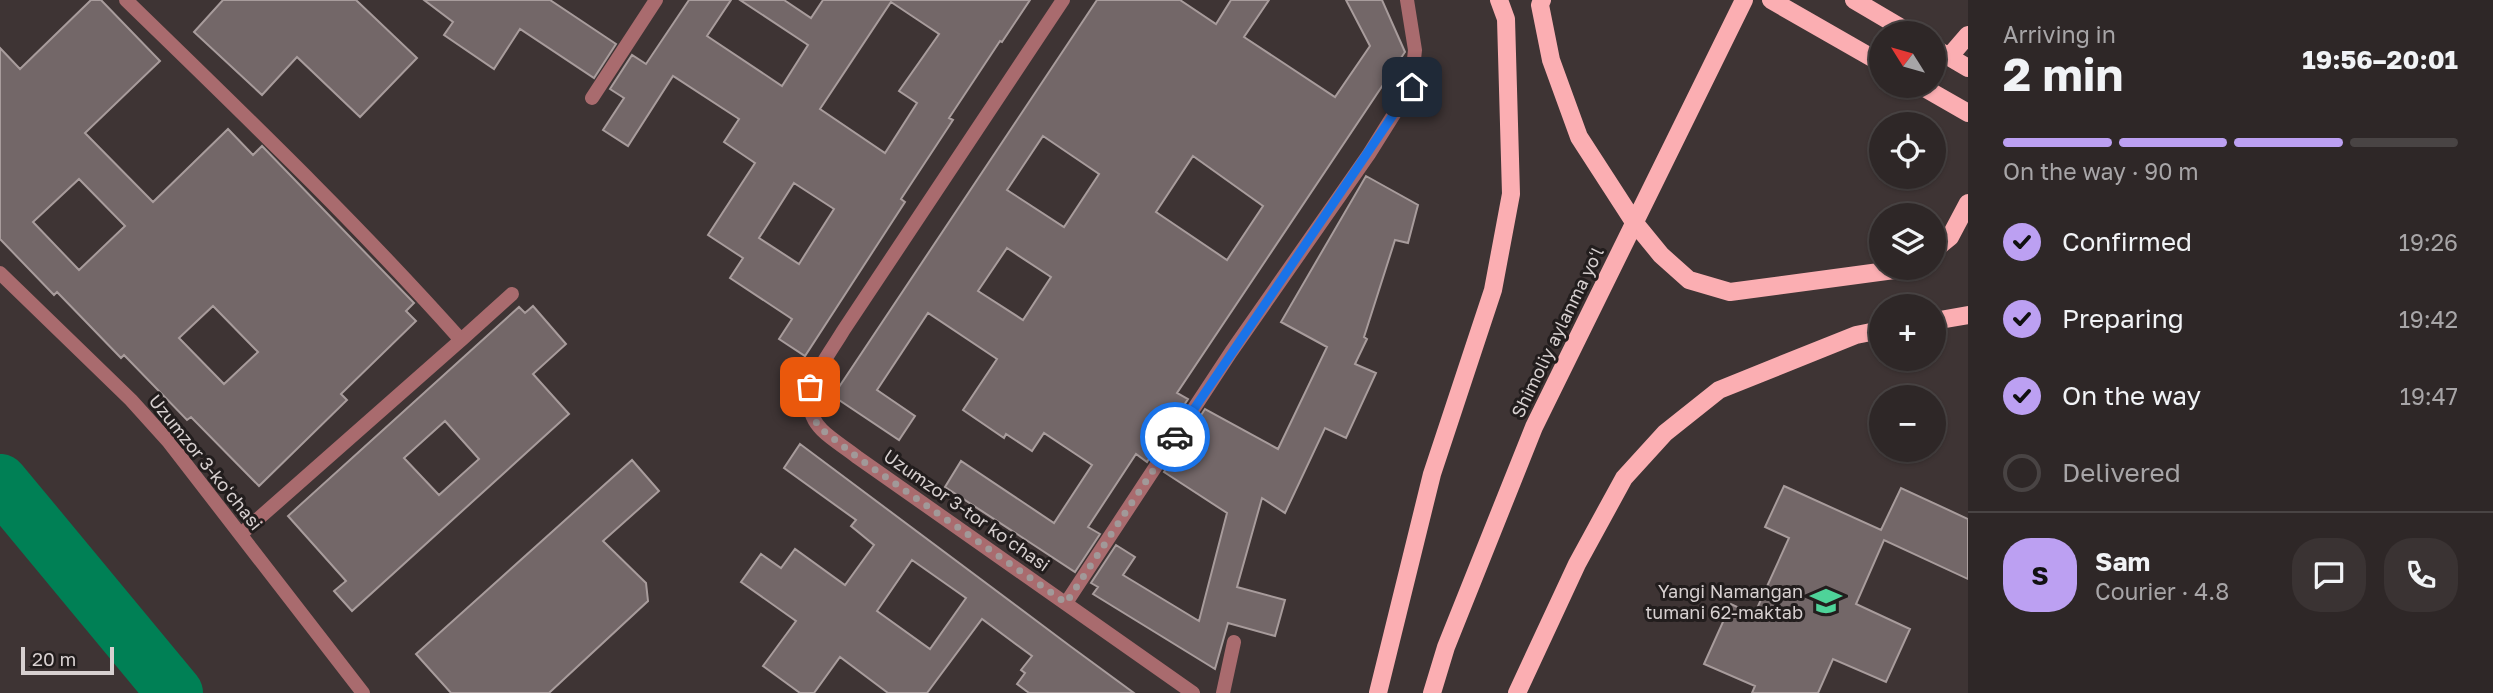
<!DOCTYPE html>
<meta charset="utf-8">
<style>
:root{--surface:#2e2727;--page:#3a3333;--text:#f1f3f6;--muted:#a7a5a7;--line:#494444;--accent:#bca0f2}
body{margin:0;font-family:"Golos Text",sans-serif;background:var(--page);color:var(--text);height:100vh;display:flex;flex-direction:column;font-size:26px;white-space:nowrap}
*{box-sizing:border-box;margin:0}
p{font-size:23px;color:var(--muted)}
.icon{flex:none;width:38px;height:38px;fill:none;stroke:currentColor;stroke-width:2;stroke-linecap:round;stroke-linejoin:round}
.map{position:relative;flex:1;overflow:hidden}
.side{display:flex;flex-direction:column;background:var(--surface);width:525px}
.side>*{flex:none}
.needle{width:46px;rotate:307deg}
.buttons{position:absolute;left:1869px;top:21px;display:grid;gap:14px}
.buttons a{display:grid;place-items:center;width:77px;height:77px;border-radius:50%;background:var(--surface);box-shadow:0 2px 5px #0004,0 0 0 2px var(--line);font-size:35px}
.scale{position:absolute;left:21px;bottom:18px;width:93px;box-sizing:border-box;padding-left:7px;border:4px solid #d7d0d0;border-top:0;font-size:19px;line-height:24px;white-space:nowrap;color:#d7d0d0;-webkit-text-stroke:5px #221d1d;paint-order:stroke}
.pin{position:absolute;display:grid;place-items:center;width:60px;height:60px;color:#fff;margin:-30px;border-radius:14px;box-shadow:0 4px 10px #0006}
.courier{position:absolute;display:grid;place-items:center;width:70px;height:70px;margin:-35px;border:5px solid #1a73e8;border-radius:50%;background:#fff;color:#222;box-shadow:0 2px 9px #0007}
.overview em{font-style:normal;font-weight:700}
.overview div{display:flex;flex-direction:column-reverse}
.overview{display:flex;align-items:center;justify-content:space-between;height:119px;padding:0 35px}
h1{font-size:46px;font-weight:700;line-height:52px}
.bar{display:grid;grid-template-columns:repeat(4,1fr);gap:10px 7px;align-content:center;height:84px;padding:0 35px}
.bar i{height:9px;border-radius:5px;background:var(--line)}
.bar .on{background:var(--accent)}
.bar p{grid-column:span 4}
.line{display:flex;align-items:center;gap:18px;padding:0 35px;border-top:2px solid var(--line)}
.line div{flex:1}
.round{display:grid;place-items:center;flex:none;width:74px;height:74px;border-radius:28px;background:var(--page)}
ol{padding:0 35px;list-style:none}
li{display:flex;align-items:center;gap:21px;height:77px}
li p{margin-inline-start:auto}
li .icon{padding:7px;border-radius:50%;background:var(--accent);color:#111;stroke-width:4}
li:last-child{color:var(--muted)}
li i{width:38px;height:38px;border:4px solid var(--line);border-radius:50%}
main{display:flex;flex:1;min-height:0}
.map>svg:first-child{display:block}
</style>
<main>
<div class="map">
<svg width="1968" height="693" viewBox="0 0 1968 693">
<rect width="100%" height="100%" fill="#3e3434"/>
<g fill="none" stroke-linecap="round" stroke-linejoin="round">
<!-- river -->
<path stroke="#008055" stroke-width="56" d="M0,482L175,693"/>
</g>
<!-- building -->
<path fill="#736768" stroke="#a89c9c" stroke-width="2" fill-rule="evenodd" d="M91,0H101L160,61L85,133L153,202L228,129L253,155L262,146L414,303L406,311L416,321L341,394L347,400L259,486L191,417L187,420L124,355L121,358L57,292L54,295L0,239V48L20,69ZM79,179L125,226L79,270L33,222ZM213,306L258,352L224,384L179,338Z
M223,0H356L417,58L360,117L297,57L262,95L194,32Z
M424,0H550L616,44L594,78L520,29L494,69L444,35L453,22Z
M689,0H731L707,36L782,86L808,45L740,0H784L811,18L823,0H1030L1002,42L1000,41L949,118L953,120L901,199L905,202L805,356L779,339L792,319L730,278L743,258L708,235L755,163L724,142L739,119L673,76L628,146L603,130L624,98L610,89L632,55L646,64ZM891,2L939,34L899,91L917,103L885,153L820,109ZM794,183L834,209L799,264L759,238Z
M1097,0H1180L1216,24L1231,0H1269L1244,37L1335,97L1370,46L1346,0H1382L1405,52L1177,393L1188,399L1147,462L1136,454L1088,527L1100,534L1075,572L945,487L961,461L1054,523L1092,465L1044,433L1032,451L1006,434L1004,438L963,410L997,359L928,313L877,390L915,416L899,440L833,396ZM1043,136L1099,174L1064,227L1007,190ZM1193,156L1263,206L1227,260L1156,212ZM1007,248L1051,277L1023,320L978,291Z
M1366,176L1418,205L1408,243L1395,240L1364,337L1367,339L1355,364L1376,373L1346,438L1325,428L1285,513L1262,498L1237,587L1285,600L1275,636L1228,623L1215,669L1093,594L1098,587L1091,583L1116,545L1135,557L1123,575L1199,621L1227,513L1164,472L1205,409L1278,449L1327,347L1281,322Z
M533,306L566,344L533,374L569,414L352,611L334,591L346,581L288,516L519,307L525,313ZM445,421L479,459L439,495L404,458Z
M800,444L1070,646L1134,693H1029L1017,684L1025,673L1021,670L1032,656L982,619L927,693H888L840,657L814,693H800L763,666L796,621L741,582L761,554L781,568L795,549L845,585L874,545L851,526L856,520L784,468ZM912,560L966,598L930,649L877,611Z
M632,460L659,491L603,541L646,583L648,601L549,693H451L416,654Z
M1784,486L1881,530L1901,488L1968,519V579L1884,540L1856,604L1910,629L1886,682L1833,659L1818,693H1752L1755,686L1704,664L1731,604L1754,615L1789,538L1765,527Z"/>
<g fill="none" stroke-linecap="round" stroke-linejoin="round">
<!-- service -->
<path stroke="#a96b6e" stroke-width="14" d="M126,0C240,111 355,221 461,340L241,534
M461,340L512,294
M1223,693L1234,642"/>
<!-- minor -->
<path stroke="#a96b6e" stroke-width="14" d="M1063,0L843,331C826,360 791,399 822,430C832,440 846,448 857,457L1193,693
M592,98L656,0
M0,273L131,400L168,441L363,693
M1066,603L1231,352L1369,154L1411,87L1415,50L1407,0"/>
<!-- primary -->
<path stroke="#fbaeb2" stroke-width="18" d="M1542,0L1540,5L1551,60L1579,137L1634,222L1661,255L1689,280L1730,292L1909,268
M1771,0L1881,63
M1854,0L1910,33
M1934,48L1968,68
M1949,57L1968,35
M1921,86L1968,113
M1934,250L1950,237L1968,203
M1934,321L1968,315
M1378,693L1432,474L1493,290L1511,194L1506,19L1499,0
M1432,693L1446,647L1534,427L1744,0
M1517,693L1577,564L1624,478L1665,433L1719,390L1856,335L1881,330"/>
</g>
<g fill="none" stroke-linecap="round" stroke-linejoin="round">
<!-- done -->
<path stroke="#a19999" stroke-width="7" stroke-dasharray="0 12.6" d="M810,387L808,404L811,415L821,429L857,457L1066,603L1175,437"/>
<!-- route -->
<path stroke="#1a73e8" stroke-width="9" d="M1175,437L1412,87"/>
</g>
<!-- icons -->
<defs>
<symbol id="school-bare" viewBox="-9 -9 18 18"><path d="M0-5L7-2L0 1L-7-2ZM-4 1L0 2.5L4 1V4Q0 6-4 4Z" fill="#4ed399" stroke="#221d1d" stroke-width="2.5" paint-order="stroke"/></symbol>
</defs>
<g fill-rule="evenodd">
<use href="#school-bare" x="1804" y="579" width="44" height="44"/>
</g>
<g text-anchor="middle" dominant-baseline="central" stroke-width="6" stroke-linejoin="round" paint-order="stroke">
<!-- street labels -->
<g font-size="18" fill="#d7d0d0" stroke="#221d1d">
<text transform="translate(1557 332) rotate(-64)">Shimoliy aylanma yoʻl</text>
<text transform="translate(206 462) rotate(51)">Uzumzor 3-koʻchasi</text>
<text transform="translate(967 510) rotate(35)">Uzumzor 3-tor koʻchasi</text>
</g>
<!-- poi labels -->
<g font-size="18" fill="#d7d0d0" stroke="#221d1d" text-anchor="end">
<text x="1803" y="591">Yangi Namangan<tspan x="1803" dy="21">tumani 62-maktab</tspan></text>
</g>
</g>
</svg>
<div class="buttons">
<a><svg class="needle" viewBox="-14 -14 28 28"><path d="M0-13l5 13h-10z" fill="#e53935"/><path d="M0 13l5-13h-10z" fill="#a7a5a7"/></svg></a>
<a><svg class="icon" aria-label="locate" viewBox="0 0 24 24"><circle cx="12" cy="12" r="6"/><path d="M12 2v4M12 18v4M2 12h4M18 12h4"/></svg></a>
<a><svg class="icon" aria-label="layers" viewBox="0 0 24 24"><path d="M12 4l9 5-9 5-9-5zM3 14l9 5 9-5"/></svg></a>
<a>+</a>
<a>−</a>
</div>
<div class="scale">20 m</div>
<div class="pin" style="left:810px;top:387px;background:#ea580c"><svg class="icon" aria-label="bag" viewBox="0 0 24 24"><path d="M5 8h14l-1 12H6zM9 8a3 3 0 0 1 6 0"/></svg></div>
<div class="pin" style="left:1412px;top:87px;background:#1f2937"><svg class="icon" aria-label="home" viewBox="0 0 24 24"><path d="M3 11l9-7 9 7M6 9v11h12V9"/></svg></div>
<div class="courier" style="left:1175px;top:437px"><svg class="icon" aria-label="car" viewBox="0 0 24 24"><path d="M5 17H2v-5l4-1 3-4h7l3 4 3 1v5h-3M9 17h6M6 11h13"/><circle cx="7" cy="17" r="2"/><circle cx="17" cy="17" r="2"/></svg></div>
</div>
<section class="side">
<div class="overview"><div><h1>2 min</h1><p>Arriving in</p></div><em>19:56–20:01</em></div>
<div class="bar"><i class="on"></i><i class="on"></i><i class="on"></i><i></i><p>On the way · 90 m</p></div>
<ol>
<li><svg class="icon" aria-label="check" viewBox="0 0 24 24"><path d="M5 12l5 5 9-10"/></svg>Confirmed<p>19:26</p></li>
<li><svg class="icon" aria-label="check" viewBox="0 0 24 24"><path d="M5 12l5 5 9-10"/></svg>Preparing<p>19:42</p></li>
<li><svg class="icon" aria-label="check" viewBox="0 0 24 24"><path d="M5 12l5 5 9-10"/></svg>On the way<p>19:47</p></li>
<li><i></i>Delivered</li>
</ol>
<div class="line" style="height:126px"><b class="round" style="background:var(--accent);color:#111">S</b><div><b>Sam</b><p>Courier · 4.8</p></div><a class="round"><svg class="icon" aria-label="chat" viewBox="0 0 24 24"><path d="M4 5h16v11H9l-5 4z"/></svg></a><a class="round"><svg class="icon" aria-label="phone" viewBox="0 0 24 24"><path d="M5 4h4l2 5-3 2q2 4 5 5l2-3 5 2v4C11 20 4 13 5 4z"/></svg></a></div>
</section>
</main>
